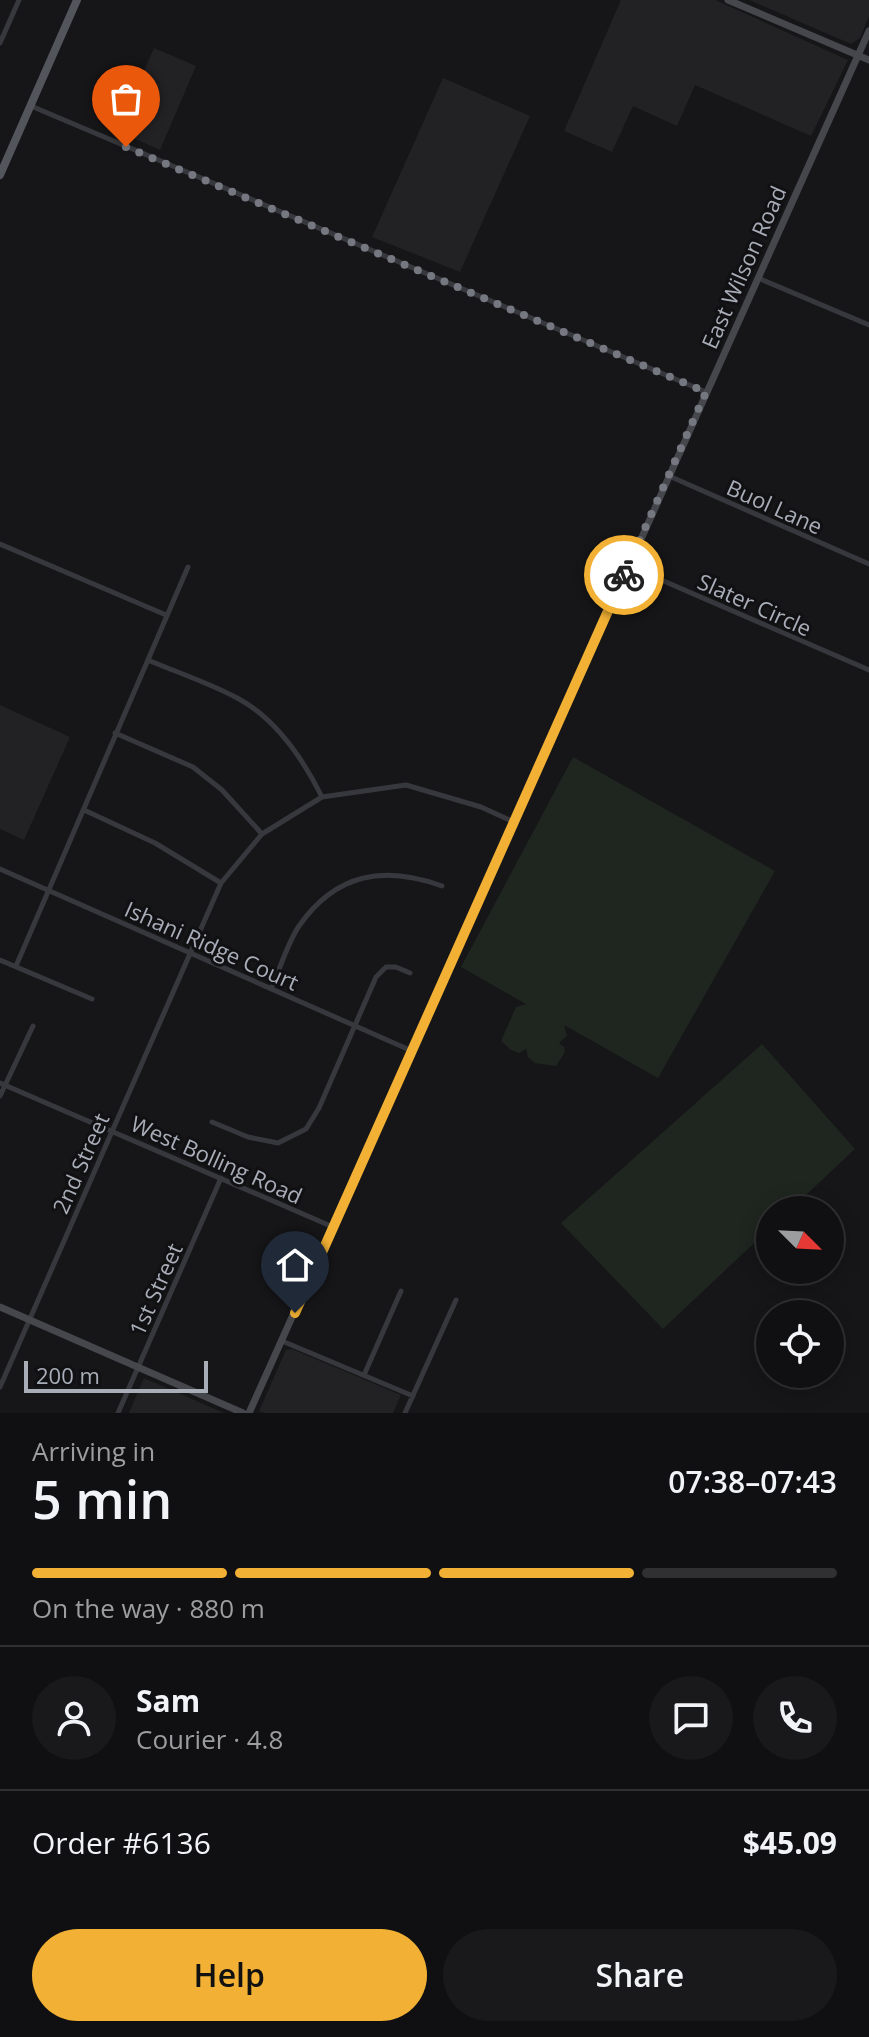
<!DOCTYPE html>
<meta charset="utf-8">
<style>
:root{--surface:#101012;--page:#19191b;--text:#f1f3f6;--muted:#9c9d9f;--line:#303032;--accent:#f2b134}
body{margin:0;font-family:"Open Sans",sans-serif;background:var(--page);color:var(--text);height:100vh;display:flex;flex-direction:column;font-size:30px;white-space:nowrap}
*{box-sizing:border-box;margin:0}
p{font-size:26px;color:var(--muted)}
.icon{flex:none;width:44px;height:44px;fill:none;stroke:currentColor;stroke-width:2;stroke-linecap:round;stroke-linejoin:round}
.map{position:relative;height:1413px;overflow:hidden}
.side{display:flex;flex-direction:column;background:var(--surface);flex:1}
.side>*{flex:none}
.needle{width:52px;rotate:114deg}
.fabs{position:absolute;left:756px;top:1196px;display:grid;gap:16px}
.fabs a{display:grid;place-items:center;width:88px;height:88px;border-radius:50%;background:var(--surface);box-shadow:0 4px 20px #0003,0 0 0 2px var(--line);font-size:40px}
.scale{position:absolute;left:24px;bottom:20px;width:184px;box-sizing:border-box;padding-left:8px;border:4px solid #a8adb8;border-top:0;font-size:22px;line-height:28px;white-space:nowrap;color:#a8adb8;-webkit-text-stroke:6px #111113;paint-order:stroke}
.pin{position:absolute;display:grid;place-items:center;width:68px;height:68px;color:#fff;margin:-82px -34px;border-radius:50% 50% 50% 0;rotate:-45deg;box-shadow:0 0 8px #0007}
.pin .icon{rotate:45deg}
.courier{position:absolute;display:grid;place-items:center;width:80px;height:80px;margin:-40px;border:6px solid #f2b134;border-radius:50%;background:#fff;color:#222;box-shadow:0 2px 10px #0007}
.head em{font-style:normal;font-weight:600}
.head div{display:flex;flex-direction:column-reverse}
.head{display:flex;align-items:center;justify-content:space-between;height:136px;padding:0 32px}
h1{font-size:52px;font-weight:600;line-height:60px}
.bar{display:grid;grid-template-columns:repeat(4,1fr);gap:12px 8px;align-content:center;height:96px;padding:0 32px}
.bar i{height:10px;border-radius:6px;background:var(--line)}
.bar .active{background:var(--accent)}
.bar p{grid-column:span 4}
.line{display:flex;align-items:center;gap:20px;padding:0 32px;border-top:2px solid var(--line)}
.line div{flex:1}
.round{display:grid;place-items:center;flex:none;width:84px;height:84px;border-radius:42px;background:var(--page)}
.button{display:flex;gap:16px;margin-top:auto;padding:16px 32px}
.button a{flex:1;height:92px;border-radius:48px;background:var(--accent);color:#111;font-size:32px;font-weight:600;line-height:92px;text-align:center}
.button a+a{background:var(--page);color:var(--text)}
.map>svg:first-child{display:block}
</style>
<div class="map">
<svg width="869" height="1413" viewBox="0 0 869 1413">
<rect width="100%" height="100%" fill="#161618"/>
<!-- built -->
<path fill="#222225" d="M621,0H715L848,60L811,136L695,85L677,126L633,106L612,152L564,131Z
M749,0H869V16L860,38L851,44Z
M154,48L196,66L160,150L118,131Z
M443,78L530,116L460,272L372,237Z
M0,705L70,737L24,840L0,829Z
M292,1349L401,1395L393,1413H264L259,1411L286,1350Z
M144,1378L224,1413H129Z"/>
<!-- green -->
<path fill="#1e261f" d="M573,757L775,871L658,1078L564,1025L567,1036L559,1043L564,1047L565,1052L556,1066L535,1063L528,1057L526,1049L519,1053L511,1050L501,1041L516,1007L526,1004L461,967Z
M762,1044L855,1149L790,1210H770V1228L663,1329L561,1223Z"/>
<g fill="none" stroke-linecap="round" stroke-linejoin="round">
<!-- street -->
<path stroke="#37383d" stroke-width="5" d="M0,43L19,0
M31,106L706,392
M758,278L869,325
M669,476L869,564
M0,544L166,615
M629,566L869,670
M148,660C178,673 210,683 239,699C277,720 303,759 322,797
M115,733L193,767L222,790L262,834
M84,810L155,843L221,883
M0,869L412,1051
M0,960L92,999
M16,966L188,567
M271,989C280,969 287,944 299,926C336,873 384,865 442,886
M0,1083L333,1227
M0,1096L33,1026
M212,1122L248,1137L278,1143L306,1129L319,1108L376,977L386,967H396L410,973
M282,1341L413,1396
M364,1375L401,1291
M0,1387L221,883L262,834L322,797L406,785L481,807L514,822
M118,1413L221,1178
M405,1413L456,1300"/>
<!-- secondary -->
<path stroke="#45474d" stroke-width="7" d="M728,0L869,60
M0,1307L243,1413
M249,1413L869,31"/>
<!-- primary -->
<path stroke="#53555c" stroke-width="8" d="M0,175L77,0"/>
</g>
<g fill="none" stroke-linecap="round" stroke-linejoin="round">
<!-- done -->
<path stroke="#757880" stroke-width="8" stroke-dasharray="0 14.4" d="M126,147L706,392L624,575"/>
<!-- route -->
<path stroke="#f2b134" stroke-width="10" d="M295,1313L624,575"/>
</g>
<g text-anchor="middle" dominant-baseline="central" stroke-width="6" stroke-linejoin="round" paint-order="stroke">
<!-- street labels -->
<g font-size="22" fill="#a8adb8" stroke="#111113">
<text transform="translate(743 267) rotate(-66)">East Wilson Road</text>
<text transform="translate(775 506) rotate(24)">Buol Lane</text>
<text transform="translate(755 604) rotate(24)">Slater Circle</text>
<text transform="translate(212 945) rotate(24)">Ishani Ridge Court</text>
<text transform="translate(217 1159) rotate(24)">West Bolling Road</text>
<text transform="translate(80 1163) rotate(-66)">2nd Street</text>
<text transform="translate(155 1289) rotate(-66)">1st Street</text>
</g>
</g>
</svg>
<div class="fabs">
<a><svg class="needle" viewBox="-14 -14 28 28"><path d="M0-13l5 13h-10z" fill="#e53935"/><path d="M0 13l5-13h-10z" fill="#9c9d9f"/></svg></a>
<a><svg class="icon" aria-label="locate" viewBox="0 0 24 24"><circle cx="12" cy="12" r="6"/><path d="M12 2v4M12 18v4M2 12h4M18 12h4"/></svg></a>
</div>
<div class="scale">200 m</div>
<div class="pin" style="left:126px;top:147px;background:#ea580c"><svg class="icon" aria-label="bag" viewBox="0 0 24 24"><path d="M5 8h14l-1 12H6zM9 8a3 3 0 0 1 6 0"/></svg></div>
<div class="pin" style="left:295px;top:1313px;background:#1f2937"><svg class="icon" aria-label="home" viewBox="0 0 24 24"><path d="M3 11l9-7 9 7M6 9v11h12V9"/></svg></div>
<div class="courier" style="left:624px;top:575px"><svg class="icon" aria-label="bike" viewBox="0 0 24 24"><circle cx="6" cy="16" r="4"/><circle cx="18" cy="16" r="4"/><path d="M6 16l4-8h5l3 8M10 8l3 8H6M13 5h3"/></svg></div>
</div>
<section class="side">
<div class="head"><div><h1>5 min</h1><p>Arriving in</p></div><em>07:38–07:43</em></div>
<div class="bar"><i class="active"></i><i class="active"></i><i class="active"></i><i></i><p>On the way · 880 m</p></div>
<div class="line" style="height:144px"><a class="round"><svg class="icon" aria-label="person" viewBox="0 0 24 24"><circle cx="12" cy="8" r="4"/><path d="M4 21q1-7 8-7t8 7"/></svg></a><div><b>Sam</b><p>Courier · 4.8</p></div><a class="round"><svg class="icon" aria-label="chat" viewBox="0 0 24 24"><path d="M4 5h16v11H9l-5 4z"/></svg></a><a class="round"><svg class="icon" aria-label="phone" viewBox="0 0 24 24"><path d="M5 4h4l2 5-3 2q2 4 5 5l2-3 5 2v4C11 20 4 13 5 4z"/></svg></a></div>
<div class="line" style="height:104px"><div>Order #6136</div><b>$45.09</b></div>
<div class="button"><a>Help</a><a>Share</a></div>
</section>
